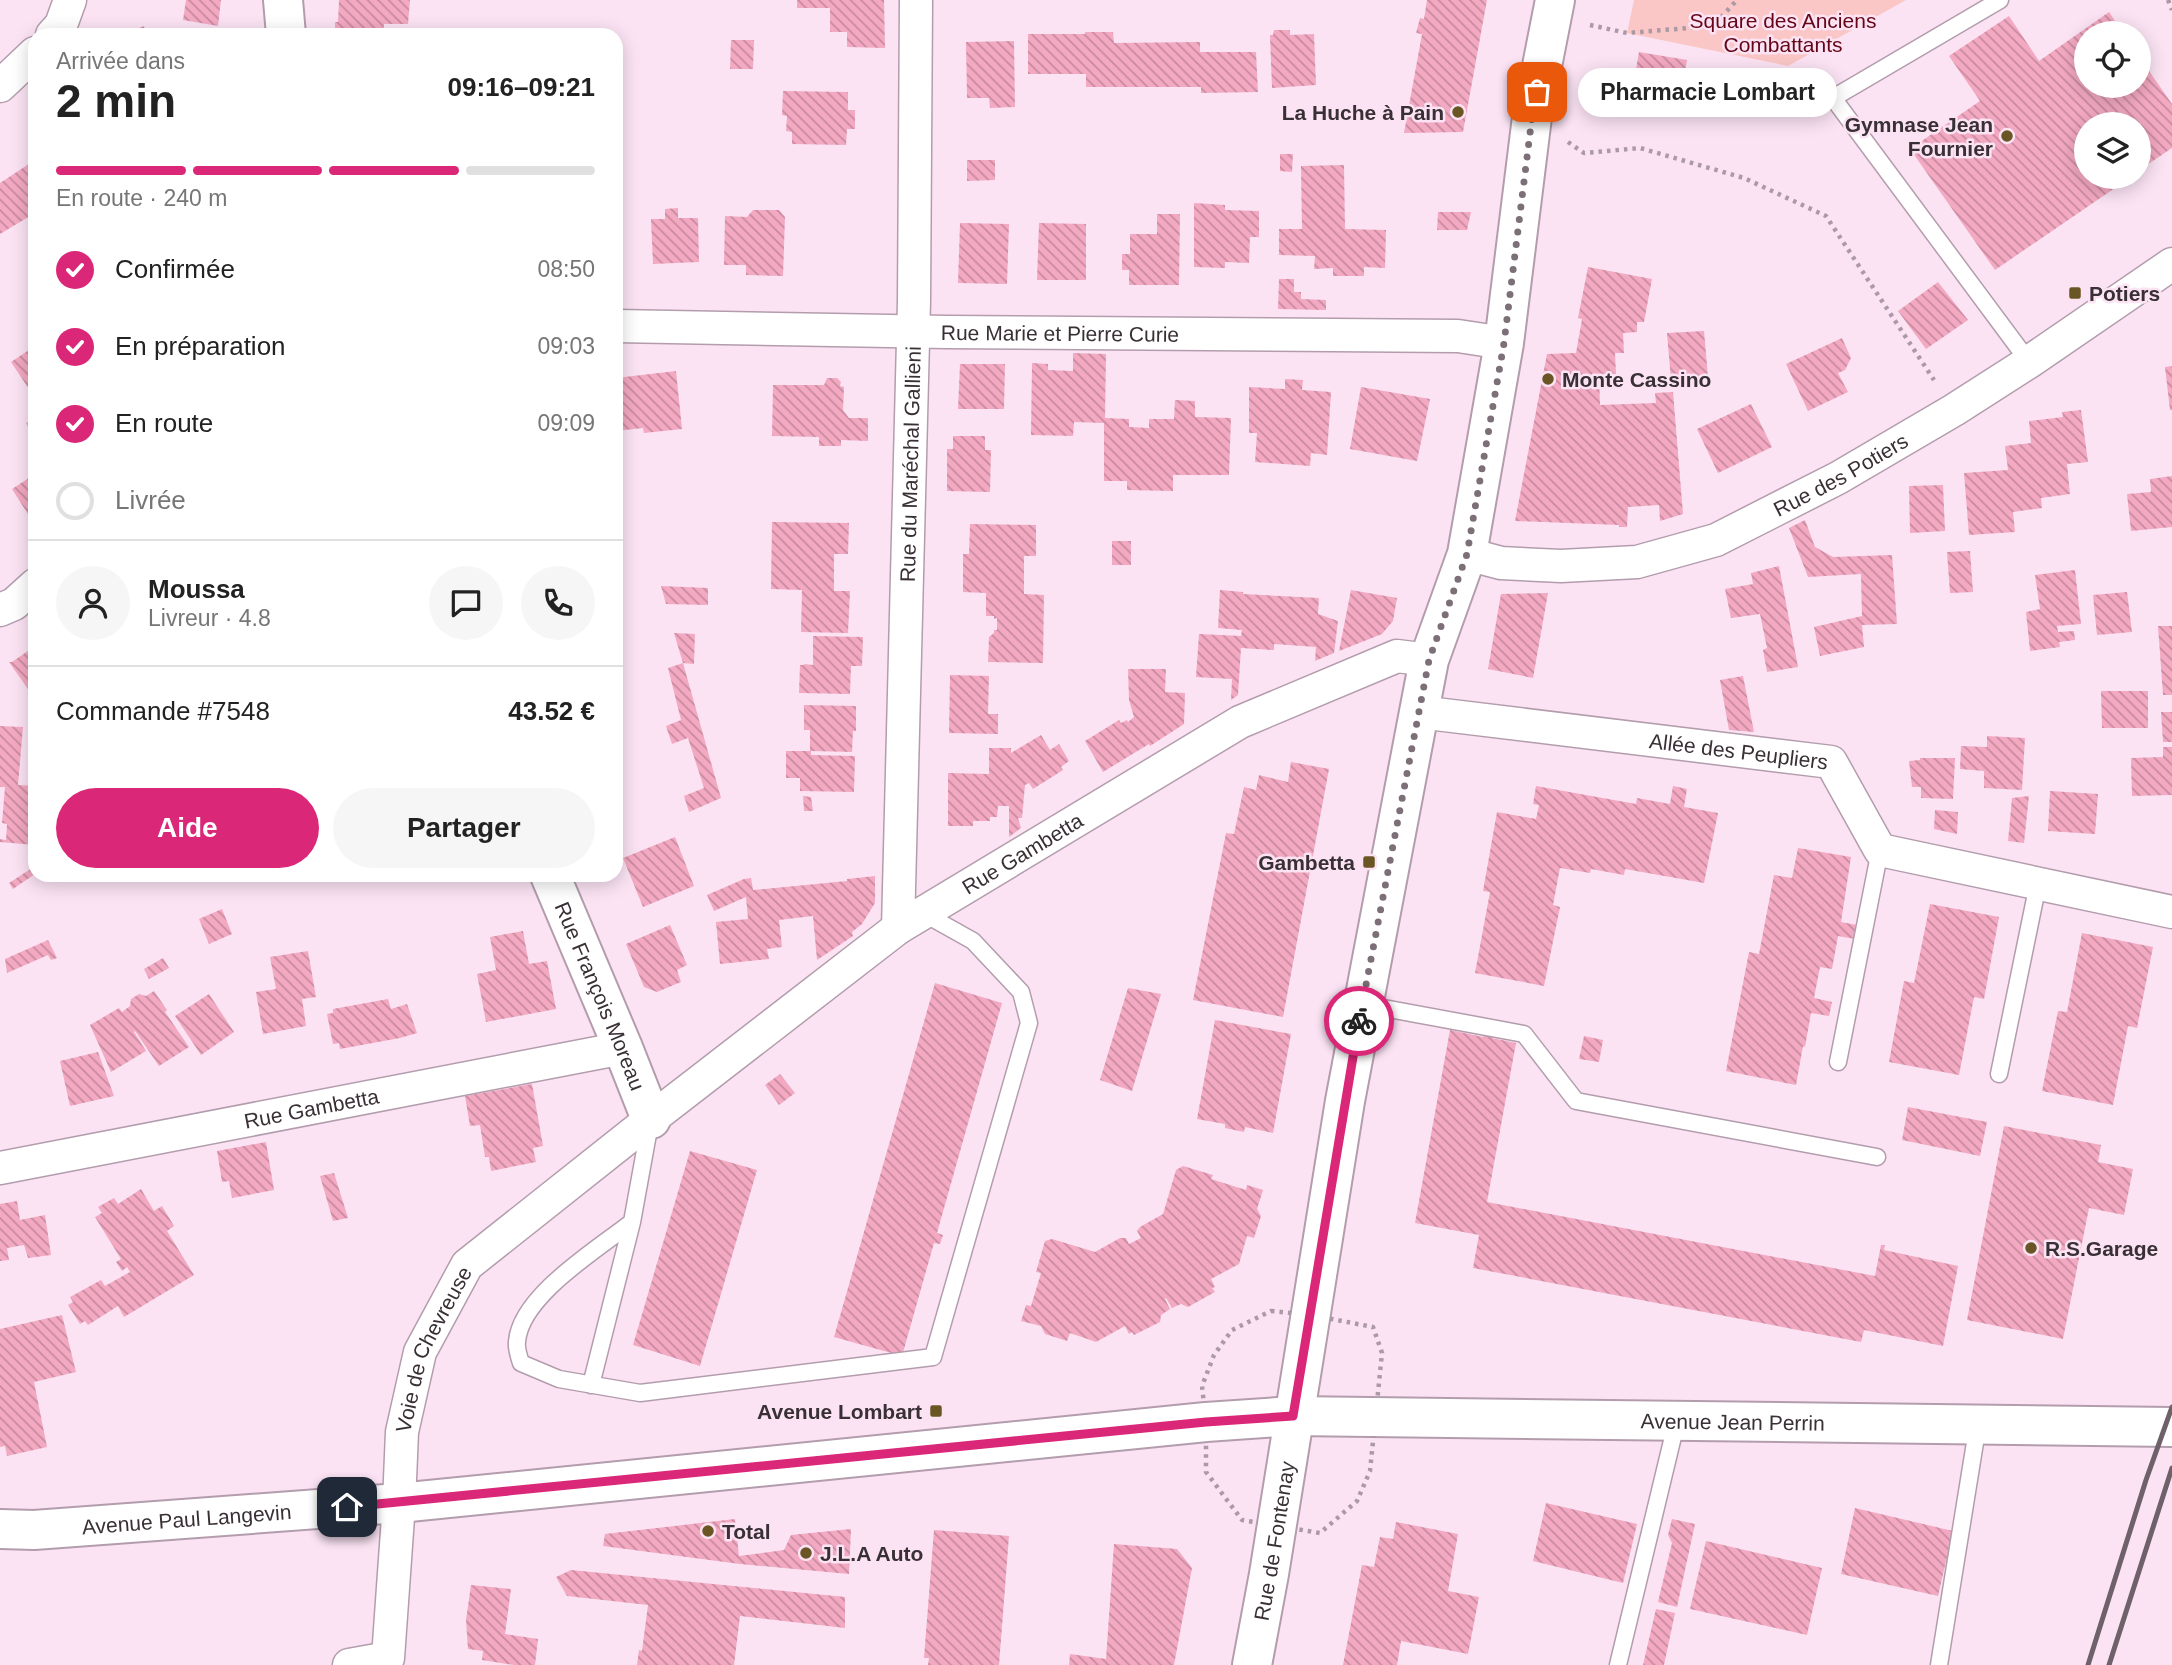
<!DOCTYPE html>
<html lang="fr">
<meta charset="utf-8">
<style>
:root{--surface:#fff;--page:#f6f6f6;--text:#222;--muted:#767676;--line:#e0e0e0;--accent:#db2777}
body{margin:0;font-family:Helvetica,sans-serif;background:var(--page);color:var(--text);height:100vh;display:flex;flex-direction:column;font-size:26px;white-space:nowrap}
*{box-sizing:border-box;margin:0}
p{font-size:23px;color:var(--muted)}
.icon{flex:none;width:38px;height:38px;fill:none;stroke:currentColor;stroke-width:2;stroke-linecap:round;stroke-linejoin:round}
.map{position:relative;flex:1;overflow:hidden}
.side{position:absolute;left:28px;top:28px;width:595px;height:854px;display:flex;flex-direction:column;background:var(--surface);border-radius:21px;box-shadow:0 4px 18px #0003}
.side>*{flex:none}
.buttons{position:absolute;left:2074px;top:21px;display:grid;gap:14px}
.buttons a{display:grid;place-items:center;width:77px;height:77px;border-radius:50%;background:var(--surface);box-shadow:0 4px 18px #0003;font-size:35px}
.pin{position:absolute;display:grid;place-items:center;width:60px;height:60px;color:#fff;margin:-30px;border-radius:14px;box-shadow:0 4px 10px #0006}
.courier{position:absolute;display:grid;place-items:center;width:70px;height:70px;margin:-35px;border:5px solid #db2777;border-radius:50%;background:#fff;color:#222;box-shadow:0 2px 9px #0007}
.bubble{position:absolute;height:49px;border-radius:24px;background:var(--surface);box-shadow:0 4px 18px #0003;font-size:23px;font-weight:800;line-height:49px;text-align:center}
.summary em{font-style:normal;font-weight:800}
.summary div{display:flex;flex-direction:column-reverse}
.summary{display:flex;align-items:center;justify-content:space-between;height:119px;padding:0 28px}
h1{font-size:46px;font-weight:800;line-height:52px}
.bar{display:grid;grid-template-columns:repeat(4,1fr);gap:10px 7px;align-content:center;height:84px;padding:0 28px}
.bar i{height:9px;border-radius:5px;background:var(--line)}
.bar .on{background:var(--accent)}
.bar p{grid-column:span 4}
.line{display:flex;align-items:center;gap:18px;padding:0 28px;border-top:2px solid var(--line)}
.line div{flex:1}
.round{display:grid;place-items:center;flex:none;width:74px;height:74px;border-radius:37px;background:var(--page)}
ol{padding:0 28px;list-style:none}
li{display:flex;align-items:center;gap:21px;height:77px}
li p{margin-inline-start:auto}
li .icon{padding:7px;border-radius:50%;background:var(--accent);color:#fff;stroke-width:4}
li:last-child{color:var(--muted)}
li i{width:38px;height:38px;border:4px solid var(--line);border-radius:50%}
.primary-button{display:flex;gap:14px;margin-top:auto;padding:14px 28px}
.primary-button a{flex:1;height:80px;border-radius:42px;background:var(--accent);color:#fff;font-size:28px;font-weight:800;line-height:80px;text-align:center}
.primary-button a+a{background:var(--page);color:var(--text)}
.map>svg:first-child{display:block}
</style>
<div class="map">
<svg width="2172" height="1665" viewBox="0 0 2172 1665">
<defs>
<pattern id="building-back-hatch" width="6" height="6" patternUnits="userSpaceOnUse" patternTransform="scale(1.75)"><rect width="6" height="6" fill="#f4a9c2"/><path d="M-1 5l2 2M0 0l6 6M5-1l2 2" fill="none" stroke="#c78a9e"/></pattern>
</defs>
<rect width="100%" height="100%" fill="#fbe3f4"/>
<!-- park -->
<path fill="#fac7c6" d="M1634,0H1906L1788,66L1627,33Z"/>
<!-- building -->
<path fill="url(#building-back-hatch)" d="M186,0H221L218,26L183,20Z
M339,0H410L408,24H384L383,35H335V22H338Z
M797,0H884L885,48L847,47V32H830V8H797Z
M1427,0H1487L1463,132L1404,133L1422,34L1416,33L1420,18L1424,19Z
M2109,12L2123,33H2086V86H2138V55L2172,104V148L2138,171V124H2086V177H2131L1995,270L1910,149L1980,101L1949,56L2009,16L2039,61Z
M144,26L147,35H120Z
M1274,30H1290V35L1314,34L1316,85L1272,88L1270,35H1273Z
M1085,32H1113L1114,43L1200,42V52H1256L1258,92L1201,93V87H1086V74H1028V34H1085Z
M731,40H754L753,69H730Z
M1014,41L1015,107L990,108L989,98H967L966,42Z
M1639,52L1687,60L1679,106L1631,98Z
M783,91L848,92V110H855V129H847L846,145L792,144V132L786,131L787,116L782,115Z
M1280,154H1293L1292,172L1280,171Z
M35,160V213L0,234V183Z
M967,160H995V180L967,181Z
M1344,165L1345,229L1386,230L1385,268L1364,267V276H1333V268L1314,269L1315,256L1279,255V229H1302L1301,166Z
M1194,203L1225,205V210L1259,211V237H1250L1249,263L1225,262V268L1194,267Z
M678,208V218H698L699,262L653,264L651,219H665V209Z
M753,210H779L785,217L783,276L746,275V265H724L725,216L747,217Z
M1438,212H1471L1467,230H1437Z
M1157,214H1180L1179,285H1129V270H1122V254H1130V234H1157Z
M960,223L1009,224L1007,284L958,283Z
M1039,223L1086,224V280H1037Z
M1588,267L1652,279L1644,322H1637V332L1623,333L1624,353H1615L1616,374L1599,375L1600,405L1656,403L1655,393L1673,392L1683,514L1660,521L1659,505L1628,507L1627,527H1619V525L1515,521L1547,354L1576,353L1582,319L1578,318Z
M1279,279H1294V292H1301V299L1326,300V310L1278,309Z
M1938,282L1968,320L1926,349L1898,311Z
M1704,331L1708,377L1671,380L1667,333Z
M1842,338L1851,358L1845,370L1838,373L1848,392L1808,411L1786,364Z
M35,346V398L11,362Z
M1073,353L1106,354L1105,418L1129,419V427L1149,428V419H1174L1175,400L1195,401V417L1231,418L1229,475H1173V491L1127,490V481H1104V423L1074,422L1073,436L1031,435L1032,363L1048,364V370L1073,371Z
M960,364H1005L1004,409H958Z
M2172,366V410H2170L2165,367Z
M676,371L682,429L644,433L643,428L616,431V378Z
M827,378H837L841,382L840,386L844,387L843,410L849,418H868V441L841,440V446H819V437L772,436L773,385H824Z
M1285,379L1303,380L1302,390L1331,392L1327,455L1311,453L1310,466L1255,462L1257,433H1249V387L1285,389Z
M1361,387L1430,399L1417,461L1350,449Z
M1751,404L1772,447L1718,473L1697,429Z
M2081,410L2088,462L2067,464L2070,494L2041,498L2042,508L2013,512L2015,532L1969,535L1964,473L2008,470L2005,446L2031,443L2029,421L2063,417L2062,412Z
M35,418V437L26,423Z
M953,436H985V450H991L990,492L947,491V449H953Z
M32,476L35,481V525L12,489Z
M2172,476V527L2131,531L2127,494L2151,492L2150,479Z
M1943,485L1945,531L1910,533L1909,486Z
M1805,520L1815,547L1833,557L1892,555L1897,624L1862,625L1864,647L1820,656L1814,627L1862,616L1861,574L1808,577L1789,528Z
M772,522L849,523L848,554H834V591H850L848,633L801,632L802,590L771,589Z
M970,524L1036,525V556H1024V594L1044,595L1043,663L988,662L989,637L994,633V630H997V618L994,619V616H986V593L963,592V554H969Z
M1112,541H1131V565H1112Z
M1970,551L1973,592L1950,593L1947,552Z
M1779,566L1798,667L1767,672L1763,650L1767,648L1760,614L1731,618L1725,589L1753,584L1751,573Z
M2075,570L2081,624L2057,626L2058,632L2074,631L2075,640L2059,642L2060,647L2030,651L2026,612L2040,609L2035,575Z
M661,586L708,588V605L666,604Z
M1220,590L1243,592V594L1319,598L1318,614L1338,621L1334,653L1315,661L1316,647L1274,644V650L1241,648L1238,695L1231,700L1232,679L1196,677L1199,634L1241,636L1242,630L1218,628Z
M1351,590L1397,598L1393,621L1382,634L1339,651Z
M2127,592L2132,632L2097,635L2093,595Z
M1548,593L1533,678L1488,669L1501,594Z
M2158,626H2172V695H2163Z
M674,633L695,634L694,664L683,663L721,798L689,812L684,796L704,788L688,738L672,744L666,726L681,720L668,668L683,663Z
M813,636L863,637L862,666H851L850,694L799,693L800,665H804V664L813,665Z
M35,646V699L9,662H12Z
M1128,669H1166L1165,692L1185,693L1184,724L1150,746L1149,744L1103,772L1085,741L1119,720L1121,723L1127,720L1128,722L1134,717L1129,700Z
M950,675L989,676L988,714H998V734L949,733Z
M1743,676L1754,732L1729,730L1720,680Z
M2101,691H2148V728H2102Z
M804,705L856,706V731H853L852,752L811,751V755L855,756L854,792L800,791V778H786V751H810V730H804Z
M2161,712H2172V742H2163Z
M0,726L23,727L18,785L35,786V845L0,842V839L6,840L7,824L2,823L5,787H0Z
M1041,735L1050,750L1059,744L1069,761L1061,767L1063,770L1033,789L1029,783L1025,785L1022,818H1018L1021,828L1009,837V806H998L997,817H990V821H973V826H948V773L989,774V748H1011V753Z
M1987,736L2025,738L2022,790L1984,788V771L1960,769L1961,746L1987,747Z
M2163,747H2172V795L2132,796L2131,758L2163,757Z
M1920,758H1955L1953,799L1921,798V787H1912L1909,761L1920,760Z
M1291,762L1329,769L1283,1017L1193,1000L1226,833L1234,834L1244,787L1256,790L1259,775L1288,782Z
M1536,786L1636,804L1637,798L1670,804L1673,786L1687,789L1684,807L1718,813L1704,883L1625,869L1624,875L1591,869L1590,873L1560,868L1553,905L1560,907L1544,986L1475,973L1490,892L1483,891L1497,812L1536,819L1539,805L1533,804Z
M2050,791L2098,794L2095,834L2048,831Z
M803,796L811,797L813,811H804Z
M2029,796L2024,843L2008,841L2012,798Z
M1935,810L1958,812L1957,834L1934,829Z
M675,837L694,886L643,907L623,858Z
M1798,848L1851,857L1841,922L1857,925L1855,939L1838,936L1832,969L1820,967L1814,998L1832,1002L1829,1016L1811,1013L1805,1047L1803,1046L1796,1085L1726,1071L1749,952L1759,954L1774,875L1792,878Z
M32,868L35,874L13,889L9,883Z
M875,876V903L862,924L852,932L853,936L817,960L813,916L779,920L782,947L767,949L769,959L720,964L716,922L748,919L746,897L714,911L707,895L744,879L751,878L753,890L847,881V879Z
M1930,904L1999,917L1984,999L1974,997L1959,1075L1889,1062L1904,981L1914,983Z
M222,909L232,934L209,944L199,919Z
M670,925L687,965L677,970L681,982L657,992L644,987L626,944Z
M523,931L529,964L547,961L556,1009L486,1022L477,974L496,970L490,937Z
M2082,933L2153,947L2137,1028L2128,1026L2113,1105L2042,1091L2058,1011L2067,1012Z
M48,940L57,958L51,960L48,955L7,973L5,959Z
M308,951L316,997L302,999L306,1026L263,1034L256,992L276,989L270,957Z
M163,958L169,968L149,979L144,969Z
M935,983L1002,1003L937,1233L943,1235L940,1244L934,1243L902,1356L834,1337Z
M1128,988L1161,994L1132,1091L1100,1080Z
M154,991L167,1010L165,1012L189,1047L159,1066L135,1031L134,1032L146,1051L111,1072L90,1025L119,1008L122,1012L130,1006L131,999L139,994L146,996Z
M209,994L234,1032L201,1055L175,1016Z
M388,999L391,1009L407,1004L417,1033L400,1038L340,1049L339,1043L333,1044L327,1014L333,1013V1009Z
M1215,1020L1291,1034L1273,1133L1245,1127L1244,1132L1225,1128V1124L1197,1119Z
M1450,1030L1483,1037L1484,1032L1493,1034L1492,1038L1516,1043L1487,1202L1875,1276L1881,1245H1885L1884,1250L1958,1266L1943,1346L1864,1330L1861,1342L1473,1268L1479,1235L1415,1223Z
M1584,1036L1603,1040L1599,1062L1579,1059Z
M98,1052L114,1096L70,1106L60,1061Z
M780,1074L795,1093L779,1105L765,1085Z
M532,1084L543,1146L533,1148L536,1162L491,1171L489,1157H485L480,1125L470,1126L465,1096Z
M1908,1107L1987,1122L1980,1156L1902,1140Z
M2004,1126L2101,1145L2098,1162L2133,1169L2124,1215L2089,1208L2063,1339L1967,1320Z
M266,1142L274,1190L232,1198L229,1181L222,1182L217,1151Z
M690,1151L757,1170L700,1366L633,1345Z
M1183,1166L1213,1175L1211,1179L1246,1190L1247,1185L1263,1190L1257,1209L1261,1216L1254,1238L1247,1236L1239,1264L1211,1279L1215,1287L1212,1288L1215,1292L1188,1307L1181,1304L1172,1308L1166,1298L1165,1299L1170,1309L1161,1315L1160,1322L1134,1335L1132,1332L1129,1334L1125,1326L1096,1342L1070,1333L1067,1341L1045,1334L1041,1326L1021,1321L1026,1305L1031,1306L1041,1273L1036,1272L1045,1241L1052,1239L1095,1252L1120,1238H1126L1129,1244L1141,1238L1137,1231L1140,1227L1163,1214L1176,1170Z
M334,1173L348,1218L333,1221L320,1176Z
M141,1189L154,1211L162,1206L174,1226L167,1231L194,1275L124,1317L118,1306L88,1325L85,1321L80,1324L68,1305L73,1302L70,1297L101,1280L105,1286L130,1272L127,1267L122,1271L116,1262L121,1259L95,1217L102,1213L98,1207L114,1198L118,1204Z
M17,1201L20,1220L45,1215L51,1255L28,1258L24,1245L7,1248L9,1260L0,1261V1204Z
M62,1315L76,1372L34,1382L47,1447L7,1456L5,1446L0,1447V1329Z
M1546,1503L1637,1524L1623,1583L1533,1561Z
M1855,1508L1953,1531L1938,1596L1841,1574Z
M735,1519L739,1556L784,1550L791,1535L851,1529L849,1574L740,1564L603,1546L605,1534Z
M1672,1519L1695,1524L1677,1607L1658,1602L1672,1543L1668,1535Z
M1396,1522L1458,1534L1448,1591L1479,1597L1468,1654L1401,1641L1397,1665H1343L1362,1565L1374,1567L1380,1537L1393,1539Z
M934,1530L1009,1536L999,1665H928L929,1658H924Z
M1706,1541L1822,1568L1807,1635L1690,1609Z
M1114,1544L1177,1549L1192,1568L1174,1665H1069L1070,1654L1106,1659Z
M571,1570L845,1597V1628L740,1616L734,1665H637L639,1650L642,1651L648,1605L567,1596L556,1577Z
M471,1585L511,1589L505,1634L538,1639L535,1665H514L482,1660L483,1651L468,1649L466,1620Z
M1656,1609L1675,1613L1664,1665H1643Z"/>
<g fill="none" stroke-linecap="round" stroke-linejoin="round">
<defs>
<path id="service" d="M2000,0L1833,98L2029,362
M1362,1004L1524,1034L1576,1101L1877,1157
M1838,1062L1880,850
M1999,1074L2038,884
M650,1123L632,1222C598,1249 520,1296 517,1342C516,1348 519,1357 521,1363L559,1379L640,1393L933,1357L1029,1023L1021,992L973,941L923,913
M591,1385L632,1222
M1618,1665L1677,1420
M1939,1665L1978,1424"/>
<g id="minor">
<path d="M52,35L61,25L70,0"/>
<path d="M0,86L35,53"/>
<path id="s1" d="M616,326L947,332L1458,336L1504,343"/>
<path id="s2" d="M1467,554L1501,563L1561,566L1637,562L1716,540L1838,478L1954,410L2029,362L2172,264"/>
<path d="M0,610L14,604L35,585"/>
<path id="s3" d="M1419,712L1831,762L1880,850L2172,912"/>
<path id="s4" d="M898,928L914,301L916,0"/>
<path id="s5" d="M0,1168L623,1048"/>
<path id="s6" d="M349,1665L388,1658L399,1503L402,1432L420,1352L467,1265L651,1119L898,928L1240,722L1397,656L1429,660"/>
</g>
<g id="tertiary">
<path d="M283,0L286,35"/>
<path id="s7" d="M550,875L623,1048L651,1119"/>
</g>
<g id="secondary">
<path id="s8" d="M0,1529L34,1530L399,1503L1206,1422L1293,1416L2172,1427"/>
<path id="s9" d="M1252,1665L1269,1574L1345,1101L1419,712L1429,660L1467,554L1504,343L1532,117L1555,0"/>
</g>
</defs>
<!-- service casing -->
<use href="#service" stroke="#b39dad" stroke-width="19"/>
<!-- minor casing -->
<use href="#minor" stroke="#b39dad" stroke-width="35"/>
<!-- tertiary casing -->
<use href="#tertiary" stroke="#b39dad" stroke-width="42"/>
<!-- secondary casing -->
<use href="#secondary" stroke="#b39dad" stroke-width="42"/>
<!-- path -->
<path stroke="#ab99a6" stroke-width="4.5" stroke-dasharray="3.5 5" stroke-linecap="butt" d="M2168,0L2172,10
M1590,25L1627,33L1713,26L1737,0
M1568,142L1584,153L1640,148L1744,178L1826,216L1934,380
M1271,1311L1311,1315L1373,1327L1382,1353L1370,1471L1357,1501L1320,1533L1242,1520L1206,1472V1422L1202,1386L1214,1355L1232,1330Z"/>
<!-- service -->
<use href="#service" stroke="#fff" stroke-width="16"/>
<!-- minor -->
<use href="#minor" stroke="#fff" stroke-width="32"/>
<!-- tertiary -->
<use href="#tertiary" stroke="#fff" stroke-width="38"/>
<!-- secondary -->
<use href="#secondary" stroke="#fff" stroke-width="38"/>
<!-- rail -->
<path stroke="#6e616a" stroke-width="5" d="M2088,1665L2146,1480L2172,1407
M2109,1665L2172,1468"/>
</g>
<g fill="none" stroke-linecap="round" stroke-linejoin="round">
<!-- done -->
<path stroke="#7d6f78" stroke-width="7" stroke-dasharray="0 12.6" d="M1359,1021L1429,660L1467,554L1504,343L1532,117L1537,92"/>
<!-- route -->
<path stroke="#db2777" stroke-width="9" d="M347,1507L1206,1422L1293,1416L1359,1021"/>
</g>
<!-- markers -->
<g fill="#6a5625" stroke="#fbe3f4" stroke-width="2.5">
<circle cx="1458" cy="112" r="7"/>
<circle cx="2007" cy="136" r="7"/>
<rect x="2068" y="286" width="14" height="14" rx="3.5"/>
<circle cx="1548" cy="379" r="7"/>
<rect x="1362" y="855" width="14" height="14" rx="3.5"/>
<circle cx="2031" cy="1248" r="7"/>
<rect x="929" y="1404" width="14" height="14" rx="3.5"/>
<circle cx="708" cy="1531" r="7"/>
<circle cx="806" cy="1553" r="7"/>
</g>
<g text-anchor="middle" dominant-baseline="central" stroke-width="5" stroke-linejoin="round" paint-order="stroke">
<!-- park labels -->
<g font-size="21" fill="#640617" stroke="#fbe3f4">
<text x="1783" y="20">Square des Anciens<tspan x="1783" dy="24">Combattants</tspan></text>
</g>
<!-- poi labels -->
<g font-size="21" font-weight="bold" fill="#393036" stroke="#fbe3f4" text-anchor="start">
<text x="1444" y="112" text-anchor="end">La Huche à Pain</text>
<text x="1993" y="124" text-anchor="end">Gymnase Jean<tspan x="1993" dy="24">Fournier</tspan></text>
<text x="2089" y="293">Potiers</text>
<text x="1562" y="379">Monte Cassino</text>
<text x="1355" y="862" text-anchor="end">Gambetta</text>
<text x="2045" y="1248">R.S.Garage</text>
<text x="922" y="1411" text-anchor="end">Avenue Lombart</text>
<text x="722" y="1531">Total</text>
<text x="820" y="1553">J.L.A Auto</text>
</g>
<!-- street labels -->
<g font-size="21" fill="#393036" stroke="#fbe3f4">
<text stroke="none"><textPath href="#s1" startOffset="444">Rue Marie et Pierre Curie</textPath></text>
<text stroke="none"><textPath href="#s4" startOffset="464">Rue du Maréchal Gallieni</textPath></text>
<text stroke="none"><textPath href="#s2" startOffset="394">Rue des Potiers</textPath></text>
<text stroke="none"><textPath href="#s3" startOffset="322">Allée des Peupliers</textPath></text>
<text stroke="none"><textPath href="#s6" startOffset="1139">Rue Gambetta</textPath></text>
<text stroke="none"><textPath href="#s7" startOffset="131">Rue François Moreau</textPath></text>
<text stroke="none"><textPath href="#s5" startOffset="317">Rue Gambetta</textPath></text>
<text stroke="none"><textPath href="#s6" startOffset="355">Voie de Chevreuse</textPath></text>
<text stroke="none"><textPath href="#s8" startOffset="1738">Avenue Jean Perrin</textPath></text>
<text stroke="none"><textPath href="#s8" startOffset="187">Avenue Paul Langevin</textPath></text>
<text stroke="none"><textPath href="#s9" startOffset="126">Rue de Fontenay</textPath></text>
</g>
</g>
</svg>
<div class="buttons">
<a><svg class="icon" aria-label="locate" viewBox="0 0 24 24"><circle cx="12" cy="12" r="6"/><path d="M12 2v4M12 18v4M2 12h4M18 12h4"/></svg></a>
<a><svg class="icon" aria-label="layers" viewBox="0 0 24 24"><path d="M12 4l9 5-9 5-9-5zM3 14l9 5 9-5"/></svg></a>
</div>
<div class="pin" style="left:1537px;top:92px;background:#ea580c"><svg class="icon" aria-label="bag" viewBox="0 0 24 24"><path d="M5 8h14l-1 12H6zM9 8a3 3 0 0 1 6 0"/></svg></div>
<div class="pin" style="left:347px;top:1507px;background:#1f2937"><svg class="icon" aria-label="home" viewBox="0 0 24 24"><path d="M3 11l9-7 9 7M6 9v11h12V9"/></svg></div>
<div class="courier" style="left:1359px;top:1021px"><svg class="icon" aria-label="bike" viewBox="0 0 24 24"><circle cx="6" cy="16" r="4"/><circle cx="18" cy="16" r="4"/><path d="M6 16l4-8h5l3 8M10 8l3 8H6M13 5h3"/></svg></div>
<div class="bubble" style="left:1578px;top:68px;width:259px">Pharmacie Lombart</div>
<section class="side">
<div class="summary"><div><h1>2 min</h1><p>Arrivée dans</p></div><em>09:16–09:21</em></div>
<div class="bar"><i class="on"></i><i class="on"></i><i class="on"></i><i></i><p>En route · 240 m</p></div>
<ol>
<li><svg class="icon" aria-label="check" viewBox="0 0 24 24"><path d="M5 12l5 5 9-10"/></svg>Confirmée<p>08:50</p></li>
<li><svg class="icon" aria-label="check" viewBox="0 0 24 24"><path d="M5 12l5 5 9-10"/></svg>En préparation<p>09:03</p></li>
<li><svg class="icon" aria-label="check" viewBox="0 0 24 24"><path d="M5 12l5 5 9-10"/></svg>En route<p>09:09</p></li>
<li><i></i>Livrée</li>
</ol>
<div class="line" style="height:126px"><a class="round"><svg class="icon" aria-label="person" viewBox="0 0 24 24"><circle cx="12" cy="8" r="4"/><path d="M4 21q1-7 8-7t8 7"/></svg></a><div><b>Moussa</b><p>Livreur · 4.8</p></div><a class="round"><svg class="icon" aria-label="chat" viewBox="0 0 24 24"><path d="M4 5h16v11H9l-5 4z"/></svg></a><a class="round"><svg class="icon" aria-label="phone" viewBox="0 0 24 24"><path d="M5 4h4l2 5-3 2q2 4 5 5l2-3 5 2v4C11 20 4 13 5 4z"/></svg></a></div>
<div class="line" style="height:91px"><div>Commande #7548</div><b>43.52 €</b></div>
<div class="primary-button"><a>Aide</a><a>Partager</a></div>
</section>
</div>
